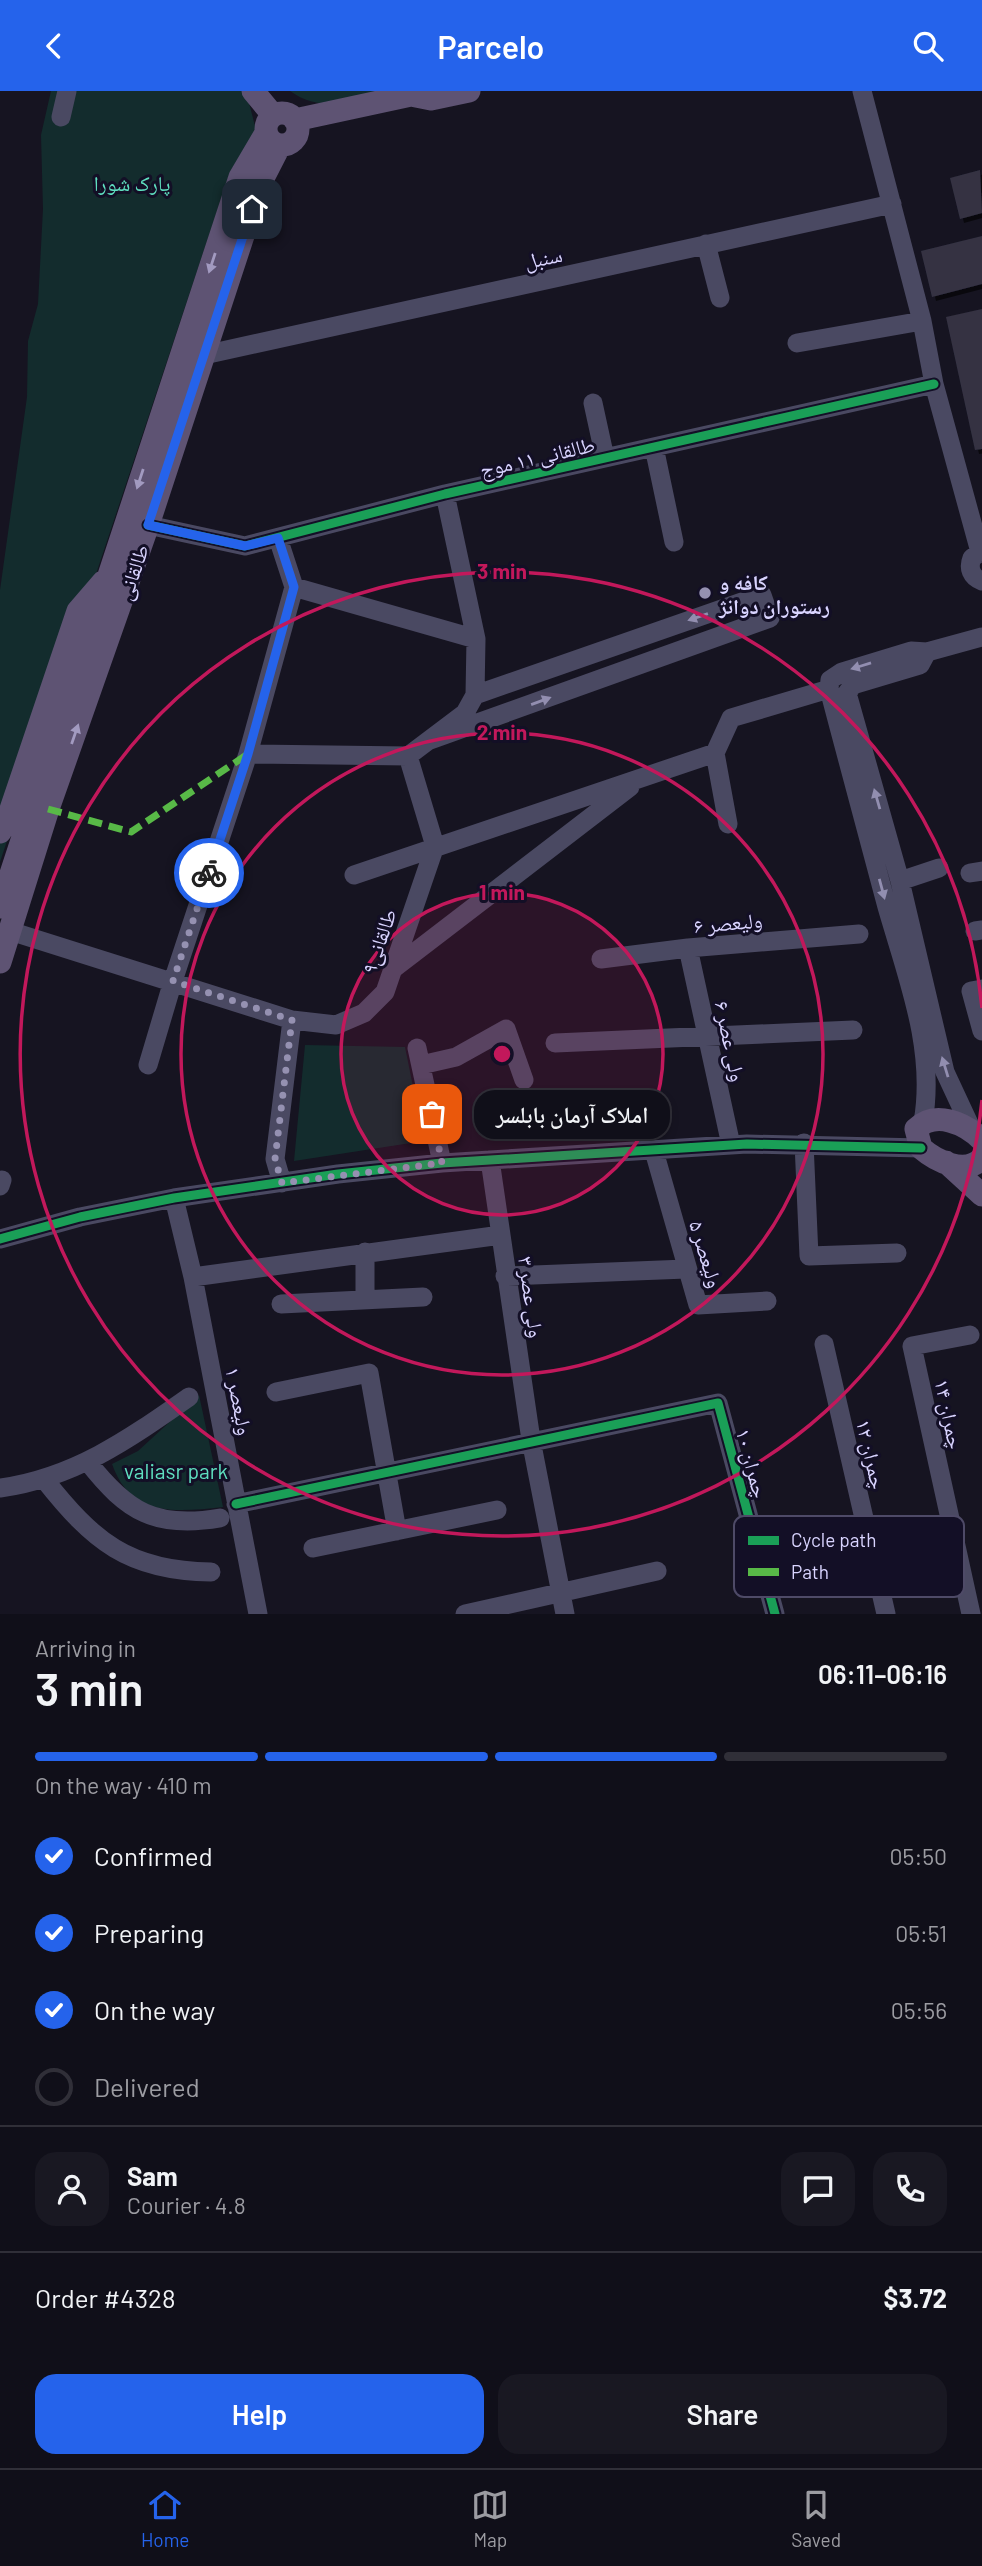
<!DOCTYPE html>
<meta charset="utf-8">
<style>
:root{--surface:#100f19;--page:#191822;--text:#f1f3f6;--muted:#9c9ca2;--line:#302f38;--accent:#2563eb}
body{margin:0;font-family:Barlow,"Noto Naskh Arabic",sans-serif;background:var(--page);color:var(--text);height:100vh;display:flex;flex-direction:column;font-size:26px;white-space:nowrap}
*{box-sizing:border-box;margin:0}
p{font-size:23px;color:var(--muted)}
.icon{flex:none;width:38px;height:38px;fill:none;stroke:currentColor;stroke-width:2;stroke-linecap:round;stroke-linejoin:round}
.map{position:relative;height:1523px;overflow:hidden}
.side{display:flex;flex-direction:column;background:var(--surface);flex:1}
.side>*{flex:none}
.pin{position:absolute;display:grid;place-items:center;width:60px;height:60px;color:#fff;margin:-30px;border-radius:14px;box-shadow:0 4px 10px #0006}
.courier{position:absolute;display:grid;place-items:center;width:70px;height:70px;margin:-35px;border:5px solid #2563eb;border-radius:50%;background:#fff;color:#222;box-shadow:0 2px 9px #0007}
.bubble{position:absolute;height:49px;border-radius:21px;background:var(--surface);box-shadow:0 4px 10px #0003,0 0 0 2px var(--line);font-size:23px;font-weight:600;line-height:49px;text-align:center}
.overview em{font-style:normal;font-weight:600}
.overview div{display:flex;flex-direction:column-reverse}
.overview{display:flex;align-items:center;justify-content:space-between;height:119px;padding:0 35px}
h1{font-size:46px;font-weight:600;line-height:52px}
.bar{display:grid;grid-template-columns:repeat(4,1fr);gap:10px 7px;align-content:center;height:84px;padding:0 35px}
.bar i{height:9px;border-radius:5px;background:var(--line)}
.bar .on{background:var(--accent)}
.bar p{grid-column:span 4}
.line{display:flex;align-items:center;gap:18px;padding:0 35px;border-top:2px solid var(--line)}
.line div{flex:1}
.round{display:grid;place-items:center;flex:none;width:74px;height:74px;border-radius:21px;background:var(--page)}
ol{padding:0 35px;list-style:none}
li{display:flex;align-items:center;gap:21px;height:77px}
li p{margin-inline-start:auto}
li .icon{padding:7px;border-radius:50%;background:var(--accent);color:#fff;stroke-width:4}
li:last-child{color:var(--muted)}
li i{width:38px;height:38px;border:4px solid var(--line);border-radius:50%}
.button{display:flex;gap:14px;margin-top:auto;padding:14px 35px}
.button a{flex:1;height:80px;border-radius:21px;background:var(--accent);color:#fff;font-size:28px;font-weight:600;line-height:80px;text-align:center}
.button a+a{background:var(--page);color:var(--text)}
header{display:flex;justify-content:space-between;align-items:center;height:91px;padding:0 35px;background:var(--accent);color:#fff;font-size:32px;font-weight:600}
.menu{display:flex;justify-content:space-around;align-items:center;height:98px;border-top:2px solid var(--line);background:var(--surface);font-size:19px;color:var(--muted)}
.menu a{display:grid;justify-items:center;gap:4px}
.menu .on{color:var(--accent)}
.map>svg:first-child{display:block}
</style>
<header><svg class="icon" aria-label="back" viewBox="0 0 24 24"><path d="M15 5l-7 7 7 7"/></svg>Parcelo<svg class="icon" aria-label="search" viewBox="0 0 24 24"><circle cx="10" cy="10" r="6"/><path d="M15 15l6 6"/></svg></header>
<div class="map">
<svg width="982" height="1523" viewBox="0 0 982 1523">
<defs>
<filter id="shadow"><feDropShadow dx="4" dy="4" stdDeviation="0" flood-color="#0009"/></filter>
</defs>
<rect width="100%" height="100%" fill="#161421"/>
<!-- green -->
<path fill="#132c2d" d="M51,0H246L256,39L230,81L0,771V499L27,306L28,250L38,213L43,118L41,44Z
M290,0H404C367,8 324,25 290,0Z
M305,954L405,956L424,1050L294,1070Z
M199,1304L223,1416C176,1421 131,1427 112,1373L138,1360Z"/>
<!-- building -->
<path fill="#343243" filter="url(#shadow)" d="M980,79L982,122L960,128L950,87Z
M982,145V193L932,206L921,160Z
M982,218V358L975,359L946,226Z"/>
<g fill="none" stroke-linecap="round" stroke-linejoin="round">
<!-- minor -->
<path stroke="#4a4962" stroke-width="19" d="M862,0L922,230L934,293L980,461
M61,26L67,0
M706,153L720,207
M797,252L922,230
M204,264L892,113
M593,312L605,367
M654,356L674,451
M148,434L245,455L445,403L934,293
M982,460L972,467C968,477 971,486 982,490
M294,496L476,548
M927,561L920,574L853,594L847,602L900,790L945,981L972,1039
M430,649L770,527L762,504L475,604
M248,663L408,665L465,622L475,604L476,548L445,403
M408,665L435,755
M728,733L715,662L731,627L829,598
M970,782L982,780
M354,784L715,662
M900,790L939,777
M10,840L292,929L336,934L364,922L385,901L435,755
M975,840L982,839
M688,857L731,1054
M601,868L688,857L859,843
M393,878L630,696
M982,898L971,900L982,940
M555,952L853,939
M417,957L442,1072
M148,974L173,890L248,663L294,496L278,447
M421,974L456,966L506,938L524,989
M923,1031C936,958 907,886 887,816C868,744 848,671 829,598L830,589L842,581L911,560L927,561L982,546
M804,1052L809,1165L897,1162
M654,1060L698,1214L767,1210
M490,1069L531,1349L565,1523
M282,1092L275,1068L292,929
M0,1095L2,1089
M174,1107L193,1186L258,1523
M0,1148L80,1126L174,1107L338,1083L442,1072L747,1053L921,1057
M505,1185L686,1178
M193,1186L501,1144
M365,1209V1161
M281,1213L423,1206
M970,1244L912,1255L971,1523
M824,1253L886,1523
M276,1301L369,1282L397,1440
M88,1371C127,1421 156,1438 220,1427
M44,1388C93,1450 128,1480 211,1481
M0,1397C74,1387 129,1348 189,1306
M236,1413L718,1312L775,1523
M313,1457L497,1419
M465,1523L657,1480"/>
<!-- major -->
<path stroke="#5e5373" stroke-width="23" d="M253,0L273,24
M266 38a16 16 0 1 1 32 0a16 16 0 1 1-32 0Z
M295,29L411,4L431,8L469,0
M0,741L7,730L78,520L103,491
M0,816L240,86L266,42
M0,871L48,718L148,434L260,93L280,54
M982,1049C965,1032 935,1019 916,1038L921,1057C936,1070 966,1085 982,1067
M946,1071L982,1104"/>
<!-- quiet -->
<path stroke="#58b947" stroke-width="7" stroke-dasharray="14 7" stroke-linecap="butt" d="M48,718L131,741L248,663"/>
<defs>
<path id="cycleway" d="M148,434L245,455L445,403L934,293
M0,1148L80,1126L174,1107L338,1083L442,1072L747,1053L921,1057
M236,1413L718,1312L775,1523"/>
</defs>
<!-- cycleway casing -->
<use href="#cycleway" stroke="#130f26" stroke-width="13"/>
<!-- cycleway -->
<use href="#cycleway" stroke="#1a9f57" stroke-width="9"/>
</g>
<!-- one-way arrows -->
<defs><path id="oneway-solid" d="M-6-.8H1V-3.2L6.5 0L1 3.2V.8H-6Z" transform="scale(1.75)"/></defs>
<g fill="#a29ac0">
<use href="#oneway-solid" transform="translate(212 172) rotate(108)"/>
<use href="#oneway-solid" transform="translate(140 388) rotate(108)"/>
<use href="#oneway-solid" transform="translate(75 643) rotate(-71)"/>
</g>
<g fill="#928eb0">
<use href="#oneway-solid" transform="translate(698 526) rotate(161)"/>
<use href="#oneway-solid" transform="translate(861 575) rotate(163)"/>
<use href="#oneway-solid" transform="translate(541 610) rotate(-20)"/>
<use href="#oneway-solid" transform="translate(877 708) rotate(-106)"/>
<use href="#oneway-solid" transform="translate(882 798) rotate(75)"/>
<use href="#oneway-solid" transform="translate(945 976) rotate(-107)"/>
</g>
<g fill="none" stroke-linecap="round" stroke-linejoin="round">
<!-- done -->
<path stroke="#9591b1" stroke-width="7" stroke-dasharray="0 12.6" d="M209,782L173,890L292,929L275,1068L282,1092L442,1072L432,1023"/>
<!-- route -->
<path stroke="#2563eb" stroke-width="9" d="M209,782L248,663L294,496L278,447L245,455L148,434L252,118"/>
</g>
<!-- distance rings -->
<circle cx="502" cy="963" r="161" fill="#c2185b" fill-opacity=".12"/>
<g fill="none" stroke="#c2185b" stroke-width="3.5">
<circle cx="502" cy="963" r="161"/>
<circle cx="502" cy="963" r="321"/>
<path d="M982 1009A482 482 0 1 1 982 917"/>
</g>
<!-- markers -->
<circle fill="#9591b1" stroke="#130f26" stroke-width="2.5" cx="705" cy="502" r="7"/>
<g text-anchor="middle" dominant-baseline="central" stroke-width="6" stroke-linejoin="round" paint-order="stroke">
<!-- park labels -->
<g font-size="21" fill="#5fe0c0" stroke="#130f26">
<text x="132" y="91">پارک شورا</text>
<text x="176" y="1379">valiasr park</text>
</g>
<!-- street labels -->
<g font-size="21" fill="#d9d4ff" stroke="#130f26">
<text transform="translate(543 166) rotate(-12)">سنبل</text>
<text transform="translate(537 365) rotate(-13)">طالقانی ۱۱ موج</text>
<text transform="translate(132 481) rotate(-71)">طالقانی</text>
<text transform="translate(728 831) rotate(-5)">ولیعصر ۶</text>
<text transform="translate(378 850) rotate(-71)">طالقانی۹</text>
<text transform="translate(731 950) rotate(78)">ولی عصر ۶</text>
<text transform="translate(707 1163) rotate(73)">ولیعصر ۵</text>
<text transform="translate(532 1206) rotate(82)">ولی عصر ۳</text>
<text transform="translate(240 1310) rotate(79)">ولیعصر ۱</text>
<text transform="translate(950 1323) rotate(78)">چمران ۱۴</text>
<text transform="translate(872 1363) rotate(77)">چمران ۱۲</text>
<text transform="translate(753 1372) rotate(75)">چمران ۱۰</text>
</g>
<!-- poi labels -->
<g font-size="21" font-weight="bold" fill="#d9d4ff" stroke="#130f26" text-anchor="start">
<text x="719" y="490">کافه و<tspan x="719" dy="24">رستوران دوانژ</tspan></text>
</g>
</g>
<!-- legend -->
<rect x="734" y="1425" width="230" height="81" rx="10" fill="#130f26" stroke="#4e4a67" stroke-width="2"/>
<rect x="748" y="1445" width="31" height="9" fill="#1a9f57"/>
<rect x="748" y="1477" width="31" height="8" fill="#58b947"/>
<g font-size="19" fill="#d9d4ff">
<text x="791" y="1456">Cycle path</text>
<text x="791" y="1488">Path</text>
</g>
<circle cx="502" cy="963" r="10" fill="#c2185b" stroke="#130f26" stroke-width="3.5"/>
<g font-size="21" text-anchor="middle" font-weight="bold" fill="#c2185b" stroke="#130f26" stroke-width="6" stroke-linejoin="round" paint-order="stroke">
<text x="502" y="488">3 min</text>
<text x="502" y="649">2 min</text>
<text x="502" y="809">1 min</text>
</g>
</svg>
<div class="pin" style="left:432px;top:1023px;background:#ea580c"><svg class="icon" aria-label="bag" viewBox="0 0 24 24"><path d="M5 8h14l-1 12H6zM9 8a3 3 0 0 1 6 0"/></svg></div>
<div class="pin" style="left:252px;top:118px;background:#1f2937"><svg class="icon" aria-label="home" viewBox="0 0 24 24"><path d="M3 11l9-7 9 7M6 9v11h12V9"/></svg></div>
<div class="courier" style="left:209px;top:782px"><svg class="icon" aria-label="bike" viewBox="0 0 24 24"><circle cx="6" cy="16" r="4"/><circle cx="18" cy="16" r="4"/><path d="M6 16l4-8h5l3 8M10 8l3 8H6M13 5h3"/></svg></div>
<div class="bubble" style="left:474px;top:999px;width:196px">املاک آرمان بابلسر</div>
</div>
<section class="side">
<div class="overview"><div><h1>3 min</h1><p>Arriving in</p></div><em>06:11–06:16</em></div>
<div class="bar"><i class="on"></i><i class="on"></i><i class="on"></i><i></i><p>On the way · 410 m</p></div>
<ol>
<li><svg class="icon" aria-label="check" viewBox="0 0 24 24"><path d="M5 12l5 5 9-10"/></svg>Confirmed<p>05:50</p></li>
<li><svg class="icon" aria-label="check" viewBox="0 0 24 24"><path d="M5 12l5 5 9-10"/></svg>Preparing<p>05:51</p></li>
<li><svg class="icon" aria-label="check" viewBox="0 0 24 24"><path d="M5 12l5 5 9-10"/></svg>On the way<p>05:56</p></li>
<li><i></i>Delivered</li>
</ol>
<div class="line" style="height:126px"><a class="round"><svg class="icon" aria-label="person" viewBox="0 0 24 24"><circle cx="12" cy="8" r="4"/><path d="M4 21q1-7 8-7t8 7"/></svg></a><div><b>Sam</b><p>Courier · 4.8</p></div><a class="round"><svg class="icon" aria-label="chat" viewBox="0 0 24 24"><path d="M4 5h16v11H9l-5 4z"/></svg></a><a class="round"><svg class="icon" aria-label="phone" viewBox="0 0 24 24"><path d="M5 4h4l2 5-3 2q2 4 5 5l2-3 5 2v4C11 20 4 13 5 4z"/></svg></a></div>
<div class="line" style="height:91px"><div>Order #4328</div><b>$3.72</b></div>
<div class="button"><a>Help</a><a>Share</a></div>
</section>
<nav class="menu">
<a class="on"><svg class="icon" aria-label="home" viewBox="0 0 24 24"><path d="M3 11l9-7 9 7M6 9v11h12V9"/></svg>Home</a>
<a><svg class="icon" aria-label="map" viewBox="0 0 24 24"><path d="M3 6l6-2 6 2 6-2v14l-6 2-6-2-6 2zM9 4v14M15 6v14"/></svg>Map</a>
<a><svg class="icon" aria-label="saved" viewBox="0 0 24 24"><path d="M7 4h10v16l-5-4-5 4z"/></svg>Saved</a>
</nav>
